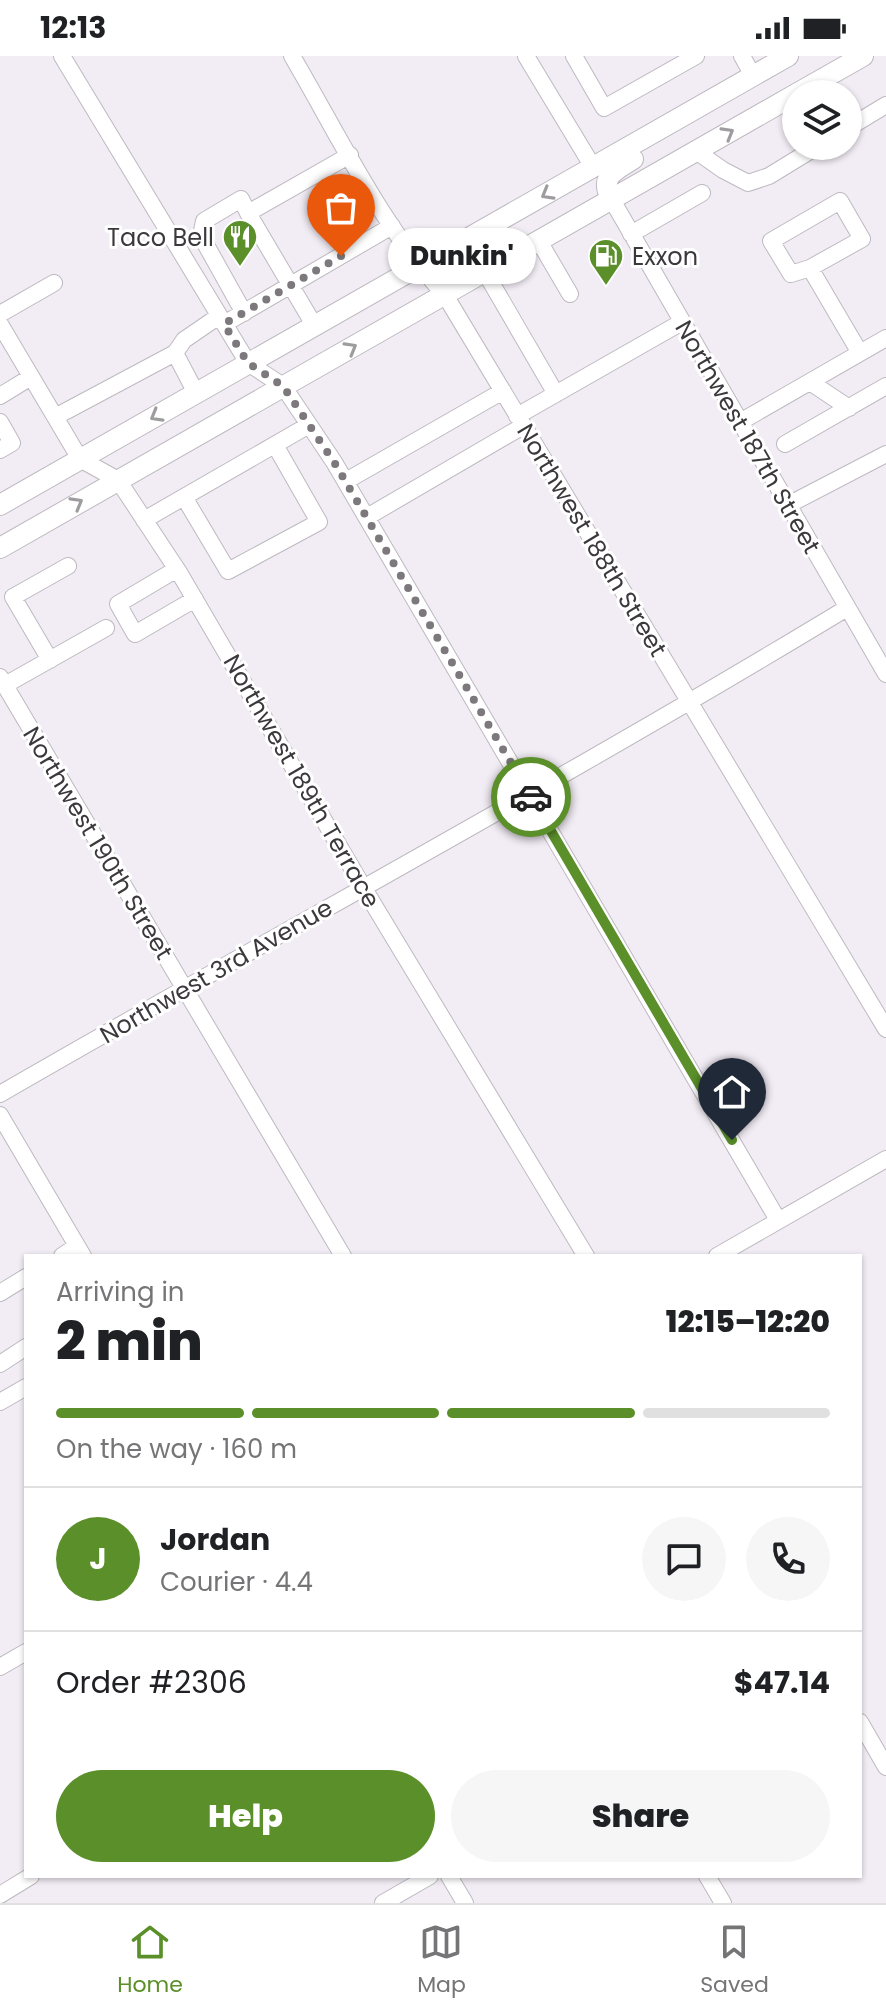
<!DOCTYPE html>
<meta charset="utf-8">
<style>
:root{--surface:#fff;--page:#f6f6f6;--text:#202124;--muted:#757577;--line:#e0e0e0;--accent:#5a8f29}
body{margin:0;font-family:Poppins,sans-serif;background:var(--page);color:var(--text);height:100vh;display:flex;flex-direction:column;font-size:30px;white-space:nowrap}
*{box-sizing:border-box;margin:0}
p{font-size:26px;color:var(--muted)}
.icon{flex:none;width:44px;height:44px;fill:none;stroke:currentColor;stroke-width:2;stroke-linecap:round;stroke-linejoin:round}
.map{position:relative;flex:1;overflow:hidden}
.details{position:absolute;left:24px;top:1198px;width:838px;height:624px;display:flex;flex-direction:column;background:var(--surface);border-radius:0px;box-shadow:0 2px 6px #0004}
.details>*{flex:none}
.controls{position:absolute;left:782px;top:24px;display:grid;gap:16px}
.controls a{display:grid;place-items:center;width:80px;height:80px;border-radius:50%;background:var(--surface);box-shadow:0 2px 6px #0004;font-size:40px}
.pin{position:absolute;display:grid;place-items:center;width:68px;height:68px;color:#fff;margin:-82px -34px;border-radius:50% 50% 50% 0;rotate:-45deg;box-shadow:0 0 8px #0007}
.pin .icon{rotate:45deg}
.courier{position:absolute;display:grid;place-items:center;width:80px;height:80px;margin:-40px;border:6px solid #5a8f29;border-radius:50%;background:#fff;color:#222;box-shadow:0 2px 10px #0007}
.bubble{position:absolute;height:56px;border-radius:28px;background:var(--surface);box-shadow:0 2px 6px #0004;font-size:26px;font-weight:800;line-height:56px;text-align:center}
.summary em{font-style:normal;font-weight:800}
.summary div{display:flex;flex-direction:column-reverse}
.summary{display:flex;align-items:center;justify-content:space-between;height:136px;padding:0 32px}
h1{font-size:52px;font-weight:800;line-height:60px}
.bar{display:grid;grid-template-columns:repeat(4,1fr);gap:12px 8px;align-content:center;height:96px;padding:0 32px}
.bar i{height:10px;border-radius:6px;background:var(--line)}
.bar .on{background:var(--accent)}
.bar p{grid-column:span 4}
.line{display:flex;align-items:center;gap:20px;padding:0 32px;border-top:2px solid var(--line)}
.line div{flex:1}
.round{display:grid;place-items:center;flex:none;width:84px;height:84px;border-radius:42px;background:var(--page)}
.action{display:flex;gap:16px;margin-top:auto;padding:16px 32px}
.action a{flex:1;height:92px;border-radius:48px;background:var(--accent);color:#fff;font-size:32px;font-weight:800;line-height:92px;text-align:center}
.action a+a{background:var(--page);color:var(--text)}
.status{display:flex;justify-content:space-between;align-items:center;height:56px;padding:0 40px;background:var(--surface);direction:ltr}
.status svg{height:22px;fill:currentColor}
.tab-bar{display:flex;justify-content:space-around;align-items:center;height:112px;border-top:2px solid var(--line);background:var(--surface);font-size:22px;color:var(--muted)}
.tab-bar a{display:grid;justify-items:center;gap:4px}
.tab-bar .on{color:var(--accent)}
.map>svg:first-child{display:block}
</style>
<div class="status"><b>12:13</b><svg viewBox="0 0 49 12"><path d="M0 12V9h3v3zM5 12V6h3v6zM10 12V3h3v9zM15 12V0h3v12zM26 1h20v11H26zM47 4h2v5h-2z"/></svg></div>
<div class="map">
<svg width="886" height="1847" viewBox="0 0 886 1847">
<rect width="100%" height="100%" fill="#f2ecf4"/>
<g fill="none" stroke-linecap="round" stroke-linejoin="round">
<defs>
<path id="minor" d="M62,0L248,307L283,330L334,406L778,1164
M292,0C339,80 382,171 445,239L886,973
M526,0L593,111
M574,0L604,52L696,0
M742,0L753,20
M848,72L886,49
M696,95L723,114L748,127L769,120L818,90
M612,144L886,618
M631,178L702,137
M539,185L570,238
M810,212L862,183L840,145L771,185L791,218L810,212L860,297
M485,216L556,338
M244,257L201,180L204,165L241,143L248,157
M0,258L54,227
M0,268L80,403L118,424L180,518L363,831L586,1200
M224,268L392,170
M314,269L248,157L350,99
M175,297L196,337
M810,326L849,352
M0,340L31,321
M517,360L682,266
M55,361L175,297L184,284L219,260
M0,366L12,387L0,394
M740,366L886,282
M785,388L886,330
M346,425L503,335
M184,441L228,515L319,466L275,389
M788,449L886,398
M367,461L523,370
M144,464L309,369
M177,513L118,548L135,578L195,543
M50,604L13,541L68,510
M0,621L343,1200
M5,629L106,572
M0,1038C282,875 568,721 847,552
M0,1059L83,1200
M62,1200L77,1190
M717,1200L886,1103
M0,1237L26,1221
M0,1308L26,1291
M0,1346L26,1331
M0,1611L26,1596
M860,1666L886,1711
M449,1820L465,1847
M707,1820L723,1847
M0,1839L31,1820
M383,1847L430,1820"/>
<path id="major" d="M796,38L863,0
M612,144C598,120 615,115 633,103
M0,449L788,0
M0,492L796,38"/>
</defs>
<!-- minor casing -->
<use href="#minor" stroke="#beb9c0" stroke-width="18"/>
<!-- major casing -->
<use href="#major" stroke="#beb9c0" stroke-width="22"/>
<!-- minor -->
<use href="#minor" stroke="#fff" stroke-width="16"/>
<!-- major -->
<use href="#major" stroke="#fff" stroke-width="20"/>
</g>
<!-- one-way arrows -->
<defs><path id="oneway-chevron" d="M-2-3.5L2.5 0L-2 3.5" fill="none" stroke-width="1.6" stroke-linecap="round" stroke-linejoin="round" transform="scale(2)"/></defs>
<g stroke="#9e9c9e">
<use href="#oneway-chevron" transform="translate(728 77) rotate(-30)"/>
<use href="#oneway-chevron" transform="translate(547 138) rotate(150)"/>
<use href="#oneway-chevron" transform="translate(351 292) rotate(-30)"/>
<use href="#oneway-chevron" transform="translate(156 360) rotate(150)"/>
<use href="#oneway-chevron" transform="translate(77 447) rotate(-30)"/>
</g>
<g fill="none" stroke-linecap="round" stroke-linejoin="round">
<!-- done -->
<path stroke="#7c787c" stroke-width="8" stroke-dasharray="0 14.4" d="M341,200L224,268L248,307L283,330L334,406L531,741"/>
<!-- route -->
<path stroke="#5a8f29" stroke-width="10" d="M531,741L732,1084"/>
</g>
<!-- icons -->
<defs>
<symbol id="restaurant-pin" viewBox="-11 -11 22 30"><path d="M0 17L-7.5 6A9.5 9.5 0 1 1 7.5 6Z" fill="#5a8f29" stroke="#fff"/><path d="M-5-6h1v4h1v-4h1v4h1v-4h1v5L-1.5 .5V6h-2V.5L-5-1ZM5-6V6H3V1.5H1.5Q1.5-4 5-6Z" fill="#fff"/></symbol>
<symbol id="fuel-pin" viewBox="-11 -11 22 30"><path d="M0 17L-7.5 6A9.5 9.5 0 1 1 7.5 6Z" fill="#5a8f29" stroke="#fff"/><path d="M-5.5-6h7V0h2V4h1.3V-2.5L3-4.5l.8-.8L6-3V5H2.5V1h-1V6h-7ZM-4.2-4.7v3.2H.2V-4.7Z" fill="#fff"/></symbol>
</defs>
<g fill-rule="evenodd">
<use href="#restaurant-pin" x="220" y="161" width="40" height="54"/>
<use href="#fuel-pin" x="586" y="180" width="40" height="54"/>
</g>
<g text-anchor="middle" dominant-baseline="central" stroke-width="6" stroke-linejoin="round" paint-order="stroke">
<!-- poi labels -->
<g font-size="24" fill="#3c393c" stroke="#fff" text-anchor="end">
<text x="214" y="181">Taco Bell</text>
<text x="632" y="200" text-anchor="start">Exxon</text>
</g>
<!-- street labels -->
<g font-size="24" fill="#3c393c" stroke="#fff">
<text transform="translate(748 381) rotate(60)">Northwest 187th Street</text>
<text transform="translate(592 484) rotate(59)">Northwest 188th Street</text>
<text transform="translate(302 725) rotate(60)">Northwest 189th Terrace</text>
<text transform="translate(98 787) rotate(59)">Northwest 190th Street</text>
<text transform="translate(216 915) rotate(-30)">Northwest 3rd Avenue</text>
</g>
</g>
</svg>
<div class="controls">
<a><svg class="icon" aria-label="layers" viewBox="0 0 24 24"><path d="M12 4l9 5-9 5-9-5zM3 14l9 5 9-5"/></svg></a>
</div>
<div class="pin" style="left:341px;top:200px;background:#ea580c"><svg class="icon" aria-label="bag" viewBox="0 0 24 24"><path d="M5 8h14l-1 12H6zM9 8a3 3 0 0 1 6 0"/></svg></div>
<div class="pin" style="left:732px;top:1084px;background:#1f2937"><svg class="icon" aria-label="home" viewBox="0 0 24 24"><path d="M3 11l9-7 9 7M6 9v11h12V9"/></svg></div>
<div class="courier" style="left:531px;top:741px"><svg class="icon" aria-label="car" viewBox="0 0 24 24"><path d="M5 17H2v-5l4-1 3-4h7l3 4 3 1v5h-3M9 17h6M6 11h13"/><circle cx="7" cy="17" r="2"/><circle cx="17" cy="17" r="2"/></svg></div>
<div class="bubble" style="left:388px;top:172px;width:148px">Dunkin'</div>
<section class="details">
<div class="summary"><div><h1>2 min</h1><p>Arriving in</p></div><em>12:15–12:20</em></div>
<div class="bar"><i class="on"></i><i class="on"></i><i class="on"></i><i></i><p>On the way · 160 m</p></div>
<div class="line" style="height:144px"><b class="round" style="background:var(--accent);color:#fff">J</b><div><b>Jordan</b><p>Courier · 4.4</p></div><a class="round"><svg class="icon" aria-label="chat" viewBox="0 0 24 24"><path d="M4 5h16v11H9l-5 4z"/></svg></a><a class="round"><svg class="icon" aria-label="phone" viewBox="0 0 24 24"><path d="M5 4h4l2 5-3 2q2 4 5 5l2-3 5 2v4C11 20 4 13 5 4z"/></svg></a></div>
<div class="line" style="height:104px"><div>Order #2306</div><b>$47.14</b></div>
<div class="action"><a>Help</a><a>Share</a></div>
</section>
</div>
<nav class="tab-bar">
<a class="on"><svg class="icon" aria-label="home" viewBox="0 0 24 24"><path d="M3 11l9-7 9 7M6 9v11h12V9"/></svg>Home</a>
<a><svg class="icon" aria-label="map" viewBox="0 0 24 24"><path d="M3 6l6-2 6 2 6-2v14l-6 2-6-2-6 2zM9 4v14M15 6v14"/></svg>Map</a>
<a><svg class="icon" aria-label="saved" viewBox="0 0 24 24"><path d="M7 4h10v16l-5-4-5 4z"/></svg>Saved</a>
</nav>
